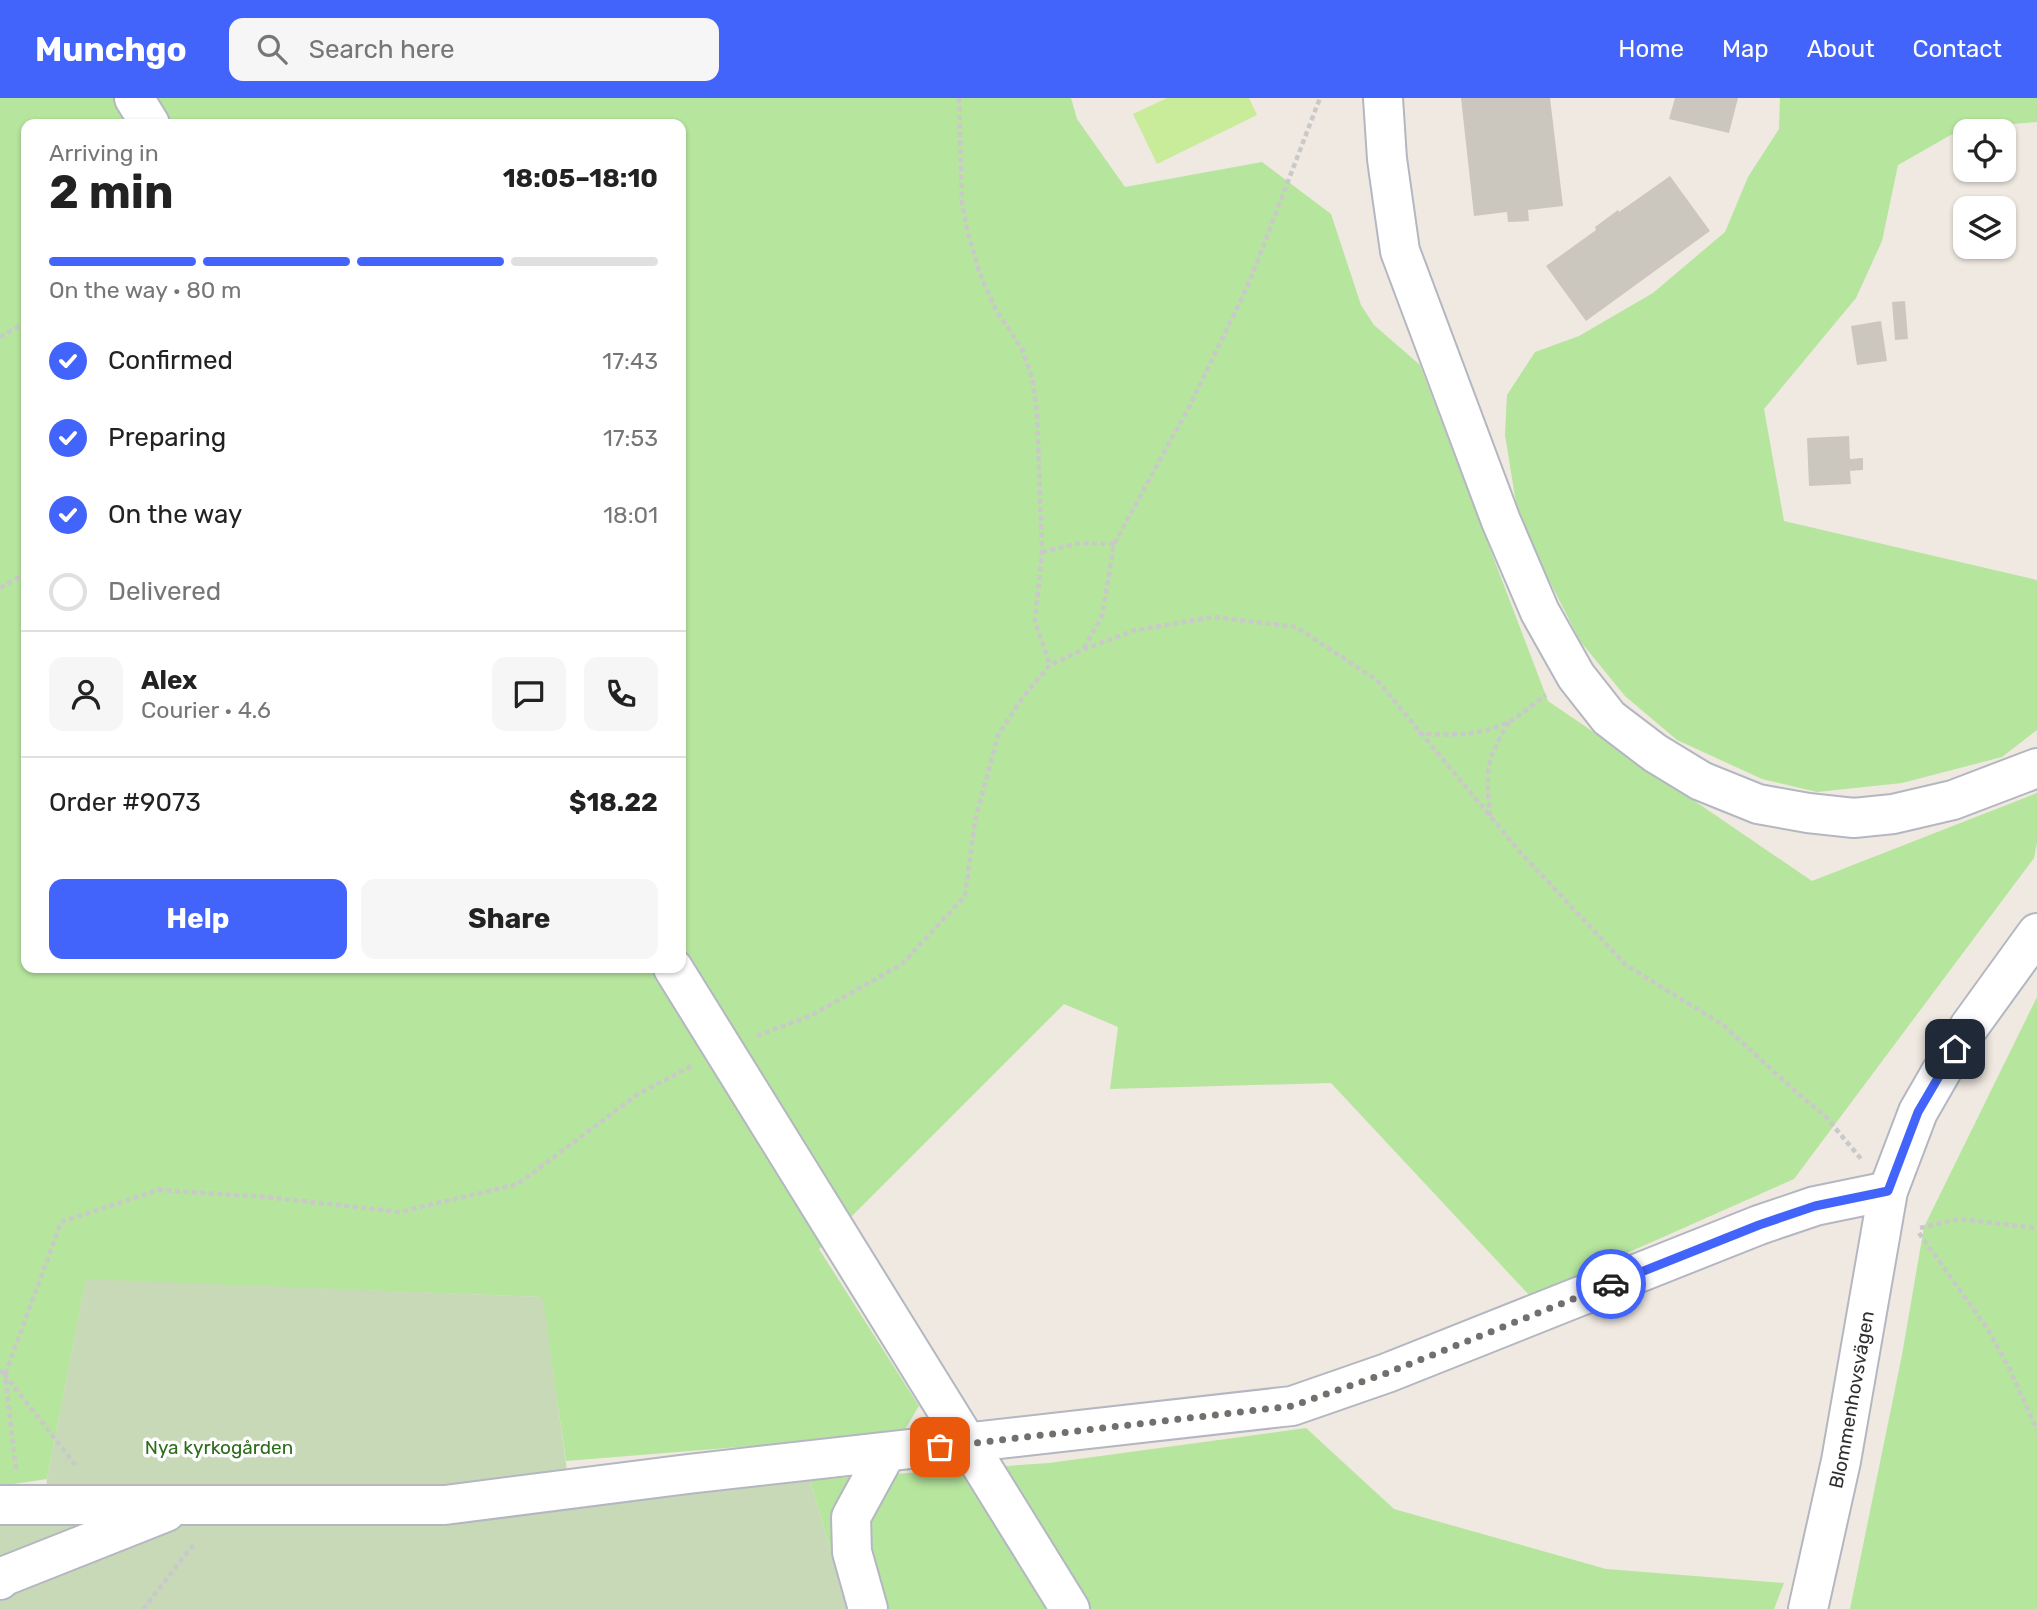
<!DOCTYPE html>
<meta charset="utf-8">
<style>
:root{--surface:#fff;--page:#f6f6f6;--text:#222;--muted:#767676;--line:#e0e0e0;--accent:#4264fb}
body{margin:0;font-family:Rubik,sans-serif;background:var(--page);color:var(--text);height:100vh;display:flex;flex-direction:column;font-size:26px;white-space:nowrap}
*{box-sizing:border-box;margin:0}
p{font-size:23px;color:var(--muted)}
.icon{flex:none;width:38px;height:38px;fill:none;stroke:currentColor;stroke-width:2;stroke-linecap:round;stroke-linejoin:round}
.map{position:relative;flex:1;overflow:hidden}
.drawer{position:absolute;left:21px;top:21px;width:665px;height:854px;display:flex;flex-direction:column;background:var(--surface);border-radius:14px;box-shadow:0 2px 5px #0004}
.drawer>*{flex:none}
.controls{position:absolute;left:1953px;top:21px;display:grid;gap:14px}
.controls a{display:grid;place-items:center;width:63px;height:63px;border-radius:14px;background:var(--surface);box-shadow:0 2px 5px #0004;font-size:35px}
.pin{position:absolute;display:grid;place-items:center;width:60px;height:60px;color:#fff;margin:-30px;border-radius:14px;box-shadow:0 4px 10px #0006}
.courier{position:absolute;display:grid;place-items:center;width:70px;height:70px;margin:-35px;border:5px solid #4264fb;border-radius:50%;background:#fff;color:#222;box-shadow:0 2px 9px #0007}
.summary em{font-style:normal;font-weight:700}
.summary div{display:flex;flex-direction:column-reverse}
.summary{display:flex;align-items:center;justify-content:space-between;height:119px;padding:0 28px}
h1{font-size:46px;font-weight:700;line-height:52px}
.bar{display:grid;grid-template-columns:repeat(4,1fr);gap:10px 7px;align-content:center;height:84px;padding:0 28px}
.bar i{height:9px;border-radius:5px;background:var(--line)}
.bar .on{background:var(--accent)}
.bar p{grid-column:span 4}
.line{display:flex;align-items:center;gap:18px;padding:0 28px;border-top:2px solid var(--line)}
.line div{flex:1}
.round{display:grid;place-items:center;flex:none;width:74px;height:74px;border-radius:14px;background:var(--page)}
ol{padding:0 28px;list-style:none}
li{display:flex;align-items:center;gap:21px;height:77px}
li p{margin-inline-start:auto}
li .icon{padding:7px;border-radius:50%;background:var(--accent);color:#fff;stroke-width:4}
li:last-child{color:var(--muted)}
li i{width:38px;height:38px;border:4px solid var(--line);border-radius:50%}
.action{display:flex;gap:14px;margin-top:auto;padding:14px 28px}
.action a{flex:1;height:80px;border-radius:14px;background:var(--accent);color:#fff;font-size:28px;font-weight:700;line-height:80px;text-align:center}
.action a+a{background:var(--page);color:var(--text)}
header{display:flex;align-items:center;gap:42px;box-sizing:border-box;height:98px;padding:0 35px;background:var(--accent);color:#fff}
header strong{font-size:33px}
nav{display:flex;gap:38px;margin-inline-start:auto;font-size:24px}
.search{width:490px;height:63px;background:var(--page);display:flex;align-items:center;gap:18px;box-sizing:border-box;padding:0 24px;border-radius:14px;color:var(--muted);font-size:26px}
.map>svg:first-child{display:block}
</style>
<header>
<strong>Munchgo</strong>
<div class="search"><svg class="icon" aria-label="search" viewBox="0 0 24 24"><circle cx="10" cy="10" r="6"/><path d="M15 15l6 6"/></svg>Search here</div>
<nav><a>Home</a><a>Map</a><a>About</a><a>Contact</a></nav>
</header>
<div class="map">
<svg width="2037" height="1511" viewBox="0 0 2037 1511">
<rect width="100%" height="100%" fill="#efe9e1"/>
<!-- green -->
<path fill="#b6e59e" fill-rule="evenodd" d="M0,0H1071L1077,21L1125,89L1262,64L1331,116L1361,207L1374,227L1420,267L1548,603L1812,783L2037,695V745L2034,760L1794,1081L1530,1198L1331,985L1110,991L1118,929L1064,906L819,1151L919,1308L902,1336L566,1363L542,1199L86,1182L47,1381L0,1388ZM26,26H681V870H26Z
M1780,0H2037V24L1963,30L1898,67L1882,143L1856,200L1764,311L1784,423L2037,482V632L2002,659L1902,685L1817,694L1762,681L1677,642L1625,598L1580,543L1519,423L1505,337L1507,297L1535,254L1579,238L1653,195L1725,134L1748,79L1779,31Z
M2037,899V1511H1850L1902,1257L1924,1129Z
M1306,1330L1394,1411L1606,1471L1784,1485L1774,1511H848L810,1382L1049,1365Z"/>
<!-- cemetery -->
<path fill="#c8d9b8" d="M86,1181L543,1199L572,1409L810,1382L848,1511H0V1419L44,1418L47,1381Z"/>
<!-- pitch -->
<path fill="#c9ec9a" d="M1167,0H1249L1257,17L1157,66L1133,16Z"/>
<!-- building -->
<path fill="#cbc7bf" d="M1461,0H1550L1563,108L1528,112L1529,123L1508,124L1507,114L1474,118Z
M1675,0H1738L1729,35L1669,21Z
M1670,78L1710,133L1586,223L1546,168L1596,132L1595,129L1618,112L1619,114Z
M1905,203L1908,241L1895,242L1892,204Z
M1881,223L1887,263L1857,267L1851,228Z
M1849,338L1850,361L1863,360V372L1850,373L1851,386L1809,388L1807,340Z"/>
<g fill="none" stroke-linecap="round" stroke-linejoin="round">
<defs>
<g id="minor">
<path d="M134,0L150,26"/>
<path d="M1383,0L1387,61L1400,153L1501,423L1540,514L1576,578L1609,620L1655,655L1701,683L1758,706L1808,715L1854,720L1893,716L1953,702L2037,670"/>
<path d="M673,870L1070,1511"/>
<path d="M0,1407H445L688,1376L1292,1308L1387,1275L1759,1127L1815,1108L1888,1093"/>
<path d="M0,1482L2,1479L166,1414"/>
<path d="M868,1511L852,1454L851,1419L886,1355"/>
<path id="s1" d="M1808,1511L1841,1363L1888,1093L1918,1014L1941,974L1969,929L2037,835"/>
</g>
</defs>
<!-- minor casing -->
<use href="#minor" stroke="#b4b7c1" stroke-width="42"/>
<!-- path -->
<path stroke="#c9c9c9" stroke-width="4.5" stroke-dasharray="5 3.5" stroke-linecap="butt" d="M959,0L962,106L968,135L980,176L996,212L1022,251L1032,279L1037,314L1042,454L1035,523L1050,567
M0,239L26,224
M1042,454L1080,445L1114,446
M0,490L26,475
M1084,550L1102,518L1114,446L1190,307L1249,185L1320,0
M1418,635C1450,638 1481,638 1510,623C1523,616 1534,605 1546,597
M1490,718C1486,673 1485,663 1509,624
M757,938L812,917L902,866L965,798L975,723L998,637L1023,599L1050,567L1084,551L1136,532L1214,519L1296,529L1377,582L1520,754L1626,867L1723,927L1802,999L1825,1018L1862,1062
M1920,1130L1959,1121L2037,1130
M1919,1135L1987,1230L2010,1272L2037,1332
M0,1272L5,1277L61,1124L158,1092L266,1099L400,1114L518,1086L638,996L692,968
M16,1371L5,1277L77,1369
M143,1511L194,1446"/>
<!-- minor -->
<use href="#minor" stroke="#fff" stroke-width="38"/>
</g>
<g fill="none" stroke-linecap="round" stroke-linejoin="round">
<!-- done -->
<path stroke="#726f6d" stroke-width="7" stroke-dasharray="0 12.6" d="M940,1349L1292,1308L1387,1275L1611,1186"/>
<!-- route -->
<path stroke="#4264fb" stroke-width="9" d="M1611,1186L1759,1127L1815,1108L1888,1093L1918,1014L1955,951"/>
</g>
<g text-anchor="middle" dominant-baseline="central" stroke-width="7" stroke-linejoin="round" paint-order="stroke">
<!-- street labels -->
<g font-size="19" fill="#2e2e2e" stroke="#fff">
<text stroke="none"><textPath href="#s1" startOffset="214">Blommenhovsvägen</textPath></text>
</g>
<!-- park labels -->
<g font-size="19" fill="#2c6e1b" stroke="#fff">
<text x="219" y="1349">Nya kyrkogården</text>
</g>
</g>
</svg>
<div class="controls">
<a><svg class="icon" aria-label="locate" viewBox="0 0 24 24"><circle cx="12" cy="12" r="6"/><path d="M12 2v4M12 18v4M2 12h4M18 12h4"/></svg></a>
<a><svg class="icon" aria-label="layers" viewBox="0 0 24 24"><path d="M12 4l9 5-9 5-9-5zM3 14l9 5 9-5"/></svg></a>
</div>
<div class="pin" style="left:940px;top:1349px;background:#ea580c"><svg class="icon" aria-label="bag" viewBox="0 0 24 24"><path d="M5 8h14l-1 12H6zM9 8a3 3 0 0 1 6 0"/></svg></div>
<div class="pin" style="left:1955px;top:951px;background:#1f2937"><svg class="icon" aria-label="home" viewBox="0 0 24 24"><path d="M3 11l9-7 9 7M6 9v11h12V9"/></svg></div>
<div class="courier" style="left:1611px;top:1186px"><svg class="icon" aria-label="car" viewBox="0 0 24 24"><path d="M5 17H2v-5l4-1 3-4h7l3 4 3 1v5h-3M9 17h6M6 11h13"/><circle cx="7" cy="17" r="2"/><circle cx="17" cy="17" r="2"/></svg></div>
<section class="drawer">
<div class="summary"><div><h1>2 min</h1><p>Arriving in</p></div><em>18:05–18:10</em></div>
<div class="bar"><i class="on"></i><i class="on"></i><i class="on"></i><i></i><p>On the way · 80 m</p></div>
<ol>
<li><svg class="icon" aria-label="check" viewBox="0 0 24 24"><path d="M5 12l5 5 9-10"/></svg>Confirmed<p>17:43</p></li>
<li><svg class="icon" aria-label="check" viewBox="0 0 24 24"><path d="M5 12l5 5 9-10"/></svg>Preparing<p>17:53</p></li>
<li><svg class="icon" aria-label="check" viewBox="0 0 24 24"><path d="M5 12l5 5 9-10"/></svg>On the way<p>18:01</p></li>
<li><i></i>Delivered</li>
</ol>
<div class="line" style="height:126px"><a class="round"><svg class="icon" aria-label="person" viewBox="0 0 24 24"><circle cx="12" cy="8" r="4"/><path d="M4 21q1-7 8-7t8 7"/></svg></a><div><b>Alex</b><p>Courier · 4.6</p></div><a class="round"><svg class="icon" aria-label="chat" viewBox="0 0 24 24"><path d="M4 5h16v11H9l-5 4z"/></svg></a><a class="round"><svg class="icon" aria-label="phone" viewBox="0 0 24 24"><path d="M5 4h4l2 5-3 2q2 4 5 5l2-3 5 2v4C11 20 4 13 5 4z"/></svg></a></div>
<div class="line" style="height:91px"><div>Order #9073</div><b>$18.22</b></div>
<div class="action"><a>Help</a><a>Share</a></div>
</section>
</div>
